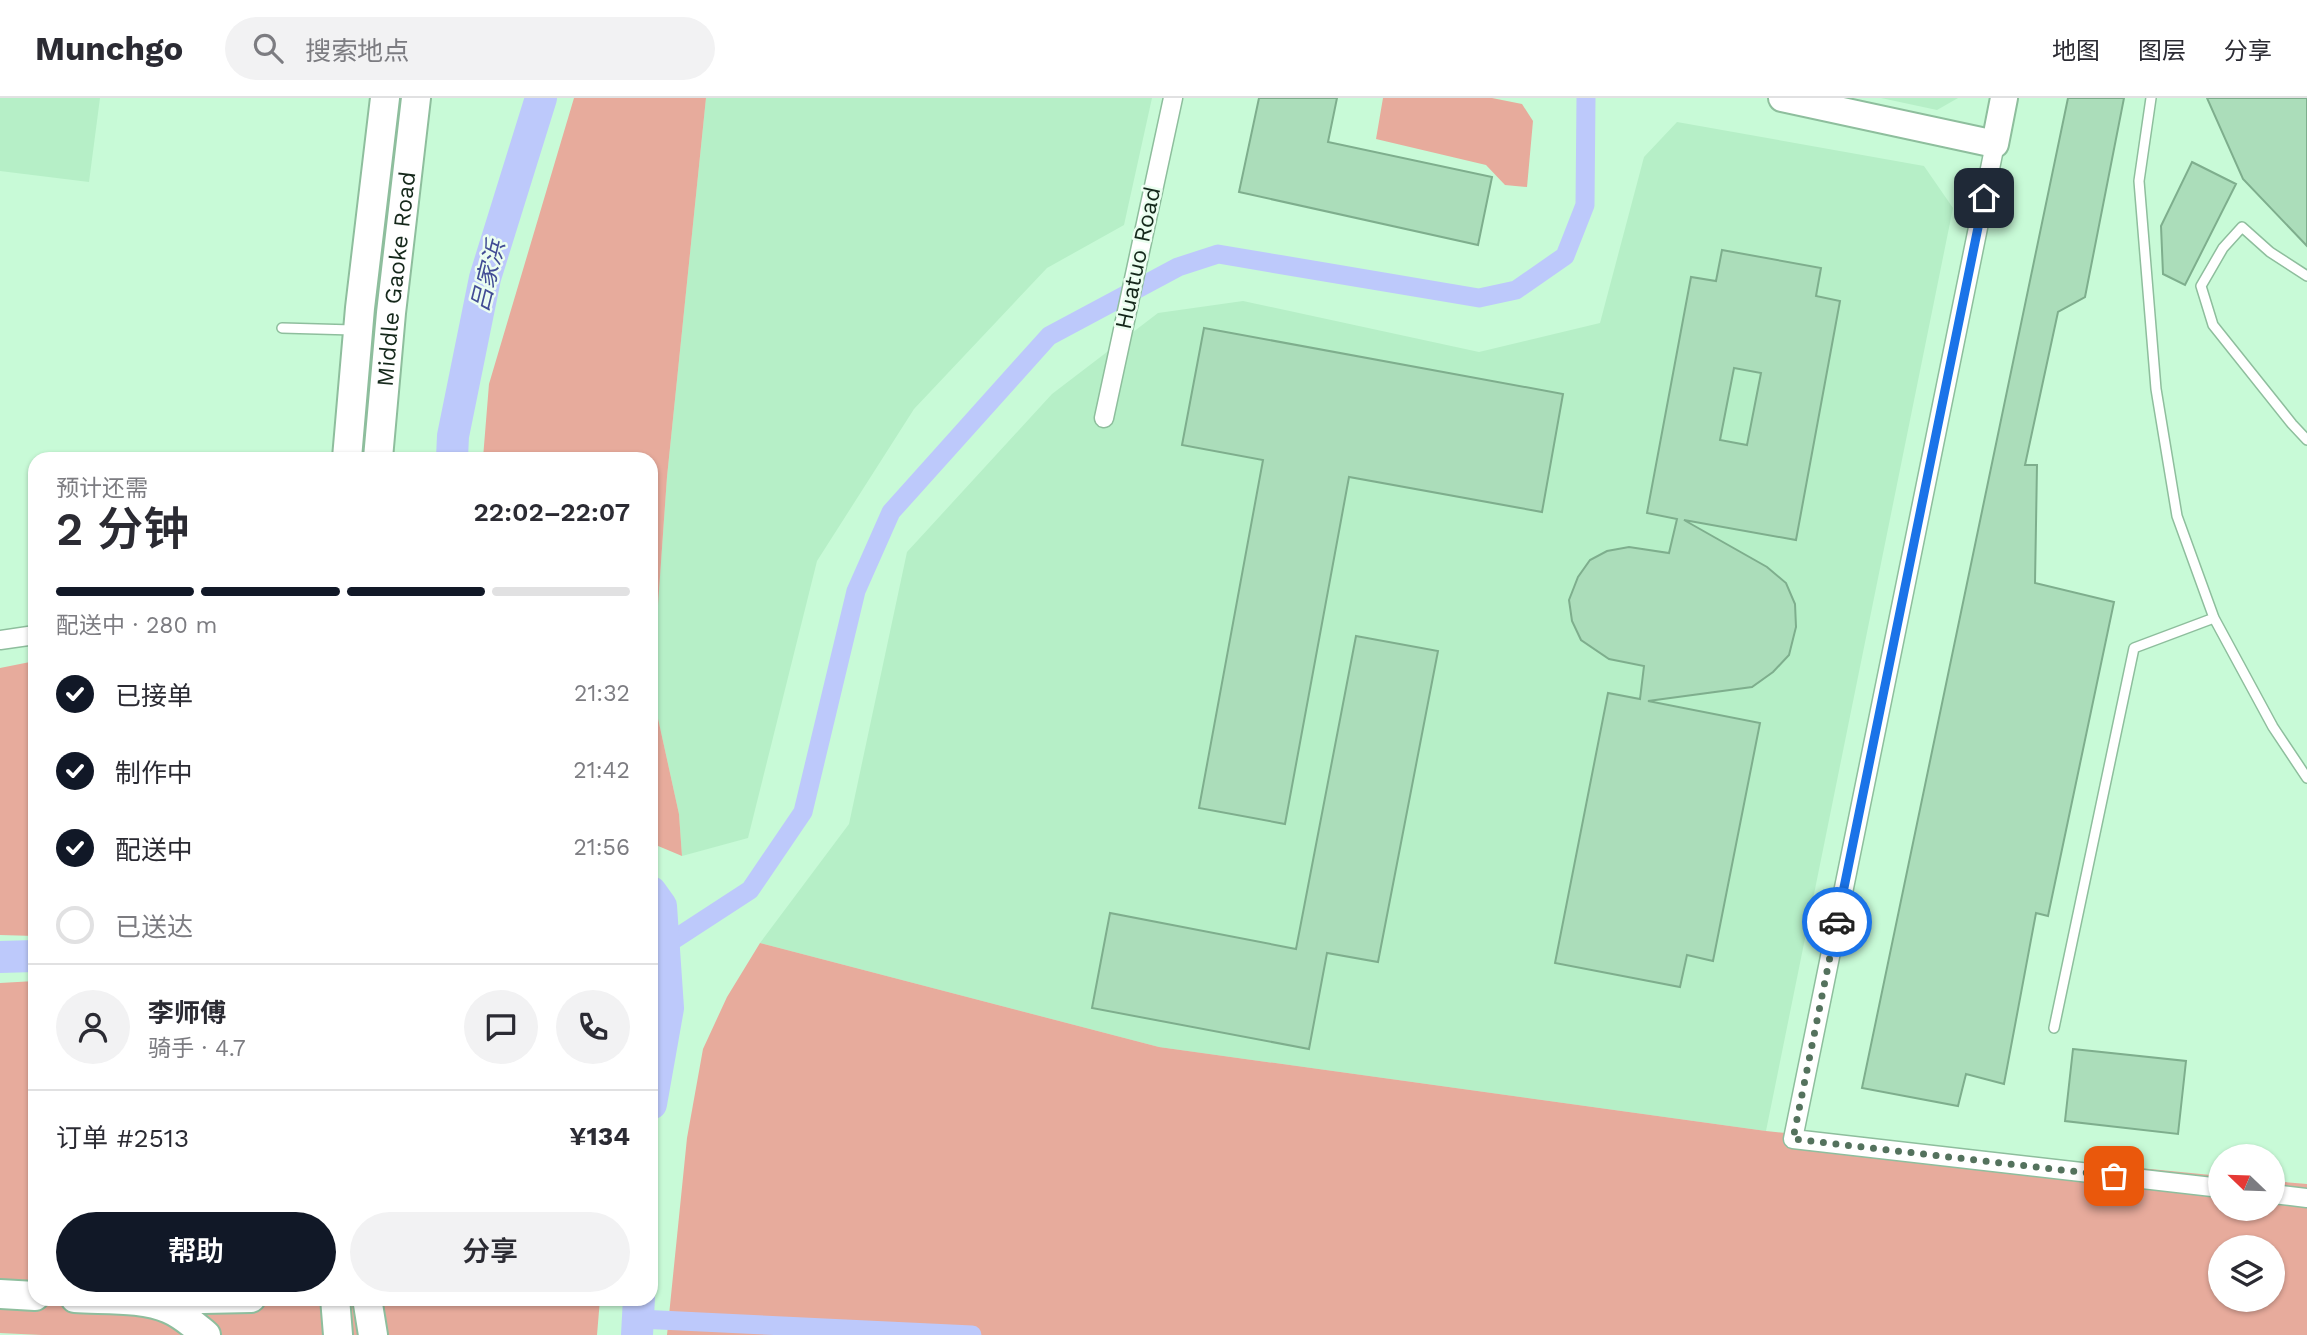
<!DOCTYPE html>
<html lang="zh">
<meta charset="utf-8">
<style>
:root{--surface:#fff;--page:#f2f2f3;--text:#2b2b33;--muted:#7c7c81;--line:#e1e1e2;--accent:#111827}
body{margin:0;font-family:"Work Sans","Noto Sans SC",sans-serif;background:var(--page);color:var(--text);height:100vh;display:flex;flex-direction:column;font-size:26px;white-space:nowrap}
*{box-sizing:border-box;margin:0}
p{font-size:23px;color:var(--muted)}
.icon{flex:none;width:38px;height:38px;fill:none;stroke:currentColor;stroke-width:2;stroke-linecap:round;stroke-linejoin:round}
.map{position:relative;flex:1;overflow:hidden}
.panel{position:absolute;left:28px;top:354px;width:630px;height:854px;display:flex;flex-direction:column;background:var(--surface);border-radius:21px;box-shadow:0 2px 5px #0004}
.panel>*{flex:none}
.needle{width:46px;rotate:293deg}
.buttons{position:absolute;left:2208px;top:1046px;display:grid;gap:14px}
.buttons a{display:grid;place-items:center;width:77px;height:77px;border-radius:50%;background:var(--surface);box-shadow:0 2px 5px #0004;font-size:35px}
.pin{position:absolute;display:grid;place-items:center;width:60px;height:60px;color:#fff;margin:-30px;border-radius:14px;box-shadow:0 4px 10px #0006}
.courier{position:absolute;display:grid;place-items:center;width:70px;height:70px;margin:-35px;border:5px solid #1a73e8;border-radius:50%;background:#fff;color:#222;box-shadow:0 2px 9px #0007}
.head em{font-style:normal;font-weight:600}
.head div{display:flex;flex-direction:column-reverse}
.head{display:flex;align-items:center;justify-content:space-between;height:119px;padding:0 28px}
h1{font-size:46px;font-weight:600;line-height:52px}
.bar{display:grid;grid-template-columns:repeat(4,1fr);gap:10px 7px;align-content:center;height:84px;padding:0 28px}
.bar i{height:9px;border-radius:5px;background:var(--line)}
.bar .active{background:var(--accent)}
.bar p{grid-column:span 4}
.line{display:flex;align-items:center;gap:18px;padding:0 28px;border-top:2px solid var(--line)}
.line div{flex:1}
.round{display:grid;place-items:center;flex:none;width:74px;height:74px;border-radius:37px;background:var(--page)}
ol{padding:0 28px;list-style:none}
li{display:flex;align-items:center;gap:21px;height:77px}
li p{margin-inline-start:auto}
li .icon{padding:7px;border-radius:50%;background:var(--accent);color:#fff;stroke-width:4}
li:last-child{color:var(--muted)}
li i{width:38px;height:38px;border:4px solid var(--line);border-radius:50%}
.cta{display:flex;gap:14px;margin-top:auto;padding:14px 28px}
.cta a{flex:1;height:80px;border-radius:42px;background:var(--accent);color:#fff;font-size:28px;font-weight:600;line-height:80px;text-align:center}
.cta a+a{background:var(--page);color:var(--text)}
header{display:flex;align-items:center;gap:42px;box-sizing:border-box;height:98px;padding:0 35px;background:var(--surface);border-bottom:2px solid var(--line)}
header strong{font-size:33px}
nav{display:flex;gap:38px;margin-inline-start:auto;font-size:24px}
.search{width:490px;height:63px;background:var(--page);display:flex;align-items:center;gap:18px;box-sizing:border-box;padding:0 24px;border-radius:38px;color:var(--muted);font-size:26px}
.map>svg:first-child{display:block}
</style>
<header>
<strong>Munchgo</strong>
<div class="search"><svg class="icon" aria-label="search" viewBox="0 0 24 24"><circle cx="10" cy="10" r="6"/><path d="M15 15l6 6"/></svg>搜索地点</div>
<nav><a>地图</a><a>图层</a><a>分享</a></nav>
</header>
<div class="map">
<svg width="2307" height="1237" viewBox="0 0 2307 1237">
<rect width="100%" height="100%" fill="#c8fad7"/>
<!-- built -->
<path fill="#b6efc7" d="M0,0H100L89,84L0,73Z
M706,0H1152L1124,127L1047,170L914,311L817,463L748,740L682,758L679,716L652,593L667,379Z
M1881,0H1958L1937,12Z
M1677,24L1924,68L1953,110L1766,1033L1159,949L760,845L849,726L907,454L1052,296L1158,215L1243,203L1479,254L1600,225L1644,59Z"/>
<!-- green -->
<path fill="#e7ab9c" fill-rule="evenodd" d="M574,0H706L667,379L652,593L679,716L682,758L651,745V360H483L489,286Z
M1383,0H1492L1522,6L1533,23L1527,89L1505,87L1486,67L1376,41Z
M35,563V838L0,837V570Z
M760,845L1159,949L1766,1033L2221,1078V1111H2273V1083L2307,1086V1237H667L687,1040L703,951L727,899ZM2221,1150H2273V1202H2221Z
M35,883V1200L600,1201L597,1237H42L0,1235V885Z"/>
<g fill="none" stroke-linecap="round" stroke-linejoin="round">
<!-- canal -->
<path stroke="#bdc9fb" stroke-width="19" d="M664,848L750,792L803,714L856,493L891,414L1049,238L1178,169L1218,156L1479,200L1516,192L1565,158L1585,107L1586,0
M639,1221L972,1237"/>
<!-- river -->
<path stroke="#bdc9fb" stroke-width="32" d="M452,360L453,338L485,180L541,0
M651,794L661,808L668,910L651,1006
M0,859L35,858
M637,1237L639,1200"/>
</g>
<!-- building -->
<path fill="#abddba" stroke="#7eae8d" stroke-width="2" fill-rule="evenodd" d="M1259,0H1337L1328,44L1492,79L1478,147L1239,94Z
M2068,0H2124L2085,199L2058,214L2025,367H2037L2035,485L2114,504L2048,818L2036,815L2004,986L1966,976L1958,1008L1862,990Z
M2207,0H2307V148L2243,81Z
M2192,64L2236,86L2185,187L2163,176L2161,128Z
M1722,152L1821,170L1816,198L1840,203L1796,442L1684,422L1767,469L1786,485L1795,506L1796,529L1789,557L1773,574L1752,589L1648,603L1760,625L1713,863L1687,857L1680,889L1555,865L1608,595L1640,601L1644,568L1609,561L1581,542L1572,523L1569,502L1578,479L1590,462L1607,453L1629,449L1669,455L1677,421L1647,415L1691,179L1716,183ZM1734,270L1761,275L1747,347L1720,342Z
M1204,230L1563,296L1542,414L1349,379L1285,726L1199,710L1263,362L1182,347Z
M1356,538L1438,553L1378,864L1327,855L1309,951L1092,910L1110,815L1296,851Z
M2073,951L2186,963L2178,1036L2065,1023Z"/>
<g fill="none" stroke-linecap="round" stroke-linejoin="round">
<defs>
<path id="lane" d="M2151,0L2139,83L2156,291L2177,418L2214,520L2273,629L2307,680
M2307,178L2270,154L2242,129L2223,150L2201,188L2213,227L2292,326L2307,342
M282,230L353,232
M2054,930L2134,550L2214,520"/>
<path id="street" d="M1995,46L1793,1041L2221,1090
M1104,320L1173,0
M0,542L35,537
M2273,1096L2307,1100"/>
<path id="secondary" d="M1782,0L1995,46L2004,0"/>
<g id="primary">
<path d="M347,360L360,210L385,0"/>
<path id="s1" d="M378,360L391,215L416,0"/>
<path d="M0,1196L35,1198"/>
<path d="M75,1200C102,1202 144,1199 169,1211C183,1217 194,1227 206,1237"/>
<path d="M335,1200L338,1237"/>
<path d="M367,1200L373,1237"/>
<path d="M156,1202L251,1200"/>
</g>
</defs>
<!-- lane casing -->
<use href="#lane" stroke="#8ebe9d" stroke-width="12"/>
<!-- street casing -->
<use href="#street" stroke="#8ebe9d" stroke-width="21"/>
<!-- secondary casing -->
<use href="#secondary" stroke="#8ebe9d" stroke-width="30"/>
<!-- primary casing -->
<use href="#primary" stroke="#8ebe9d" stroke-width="32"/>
<!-- lane -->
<use href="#lane" stroke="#fff" stroke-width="9"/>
<!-- street -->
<use href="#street" stroke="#fff" stroke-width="18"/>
<!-- secondary -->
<use href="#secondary" stroke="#fff" stroke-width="26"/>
<!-- primary -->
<use href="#primary" stroke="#fff" stroke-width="28"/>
</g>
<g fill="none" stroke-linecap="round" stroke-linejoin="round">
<!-- done -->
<path stroke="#54725d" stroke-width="7" stroke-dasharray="0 12.6" d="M1837,824L1793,1041L2114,1078"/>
<!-- route -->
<path stroke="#1a73e8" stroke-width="9" d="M1837,824L1984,100"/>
</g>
<g text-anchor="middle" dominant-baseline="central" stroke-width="5" stroke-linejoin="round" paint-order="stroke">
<!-- street labels -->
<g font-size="23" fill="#15281b" stroke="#ebfef0">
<text transform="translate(1138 160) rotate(-78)">Huatuo Road</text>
<text stroke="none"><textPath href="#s1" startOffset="180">Middle Gaoke Road</textPath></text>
</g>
<!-- water labels -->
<g font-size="24" font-style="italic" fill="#424d95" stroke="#ebfef0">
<text transform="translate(488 178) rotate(-76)">吕家浜</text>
</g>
</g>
</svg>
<div class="buttons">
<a><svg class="needle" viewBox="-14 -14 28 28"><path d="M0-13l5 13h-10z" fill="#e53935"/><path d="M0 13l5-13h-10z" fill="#7c7c81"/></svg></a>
<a><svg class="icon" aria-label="layers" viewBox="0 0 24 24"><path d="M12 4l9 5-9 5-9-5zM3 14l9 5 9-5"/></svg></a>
</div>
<div class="pin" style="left:2114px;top:1078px;background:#ea580c"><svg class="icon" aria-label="bag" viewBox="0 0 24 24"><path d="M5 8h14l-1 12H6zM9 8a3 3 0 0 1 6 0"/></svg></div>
<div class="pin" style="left:1984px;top:100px;background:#1f2937"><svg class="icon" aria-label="home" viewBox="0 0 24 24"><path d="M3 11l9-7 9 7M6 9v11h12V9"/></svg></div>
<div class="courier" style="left:1837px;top:824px"><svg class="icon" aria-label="car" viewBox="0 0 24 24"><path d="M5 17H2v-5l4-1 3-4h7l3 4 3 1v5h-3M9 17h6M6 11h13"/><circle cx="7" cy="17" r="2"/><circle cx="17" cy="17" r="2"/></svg></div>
<section class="panel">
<div class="head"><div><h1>2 分钟</h1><p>预计还需</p></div><em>22:02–22:07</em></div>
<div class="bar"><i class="active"></i><i class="active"></i><i class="active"></i><i></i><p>配送中 · 280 m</p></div>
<ol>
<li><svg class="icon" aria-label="check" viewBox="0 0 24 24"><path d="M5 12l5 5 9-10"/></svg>已接单<p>21:32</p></li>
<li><svg class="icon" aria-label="check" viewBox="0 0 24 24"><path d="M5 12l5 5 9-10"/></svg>制作中<p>21:42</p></li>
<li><svg class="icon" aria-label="check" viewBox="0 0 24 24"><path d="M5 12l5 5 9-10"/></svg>配送中<p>21:56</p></li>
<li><i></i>已送达</li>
</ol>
<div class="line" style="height:126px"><a class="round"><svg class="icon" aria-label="person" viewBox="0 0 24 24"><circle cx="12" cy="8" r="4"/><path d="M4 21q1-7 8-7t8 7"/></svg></a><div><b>李师傅</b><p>骑手 · 4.7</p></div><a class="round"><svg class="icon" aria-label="chat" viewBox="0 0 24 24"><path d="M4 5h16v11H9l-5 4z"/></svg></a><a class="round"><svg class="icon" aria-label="phone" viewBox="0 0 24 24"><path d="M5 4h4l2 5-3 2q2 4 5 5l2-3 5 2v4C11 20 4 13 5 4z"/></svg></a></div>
<div class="line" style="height:91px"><div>订单 #2513</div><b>¥134</b></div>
<div class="cta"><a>帮助</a><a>分享</a></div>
</section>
</div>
